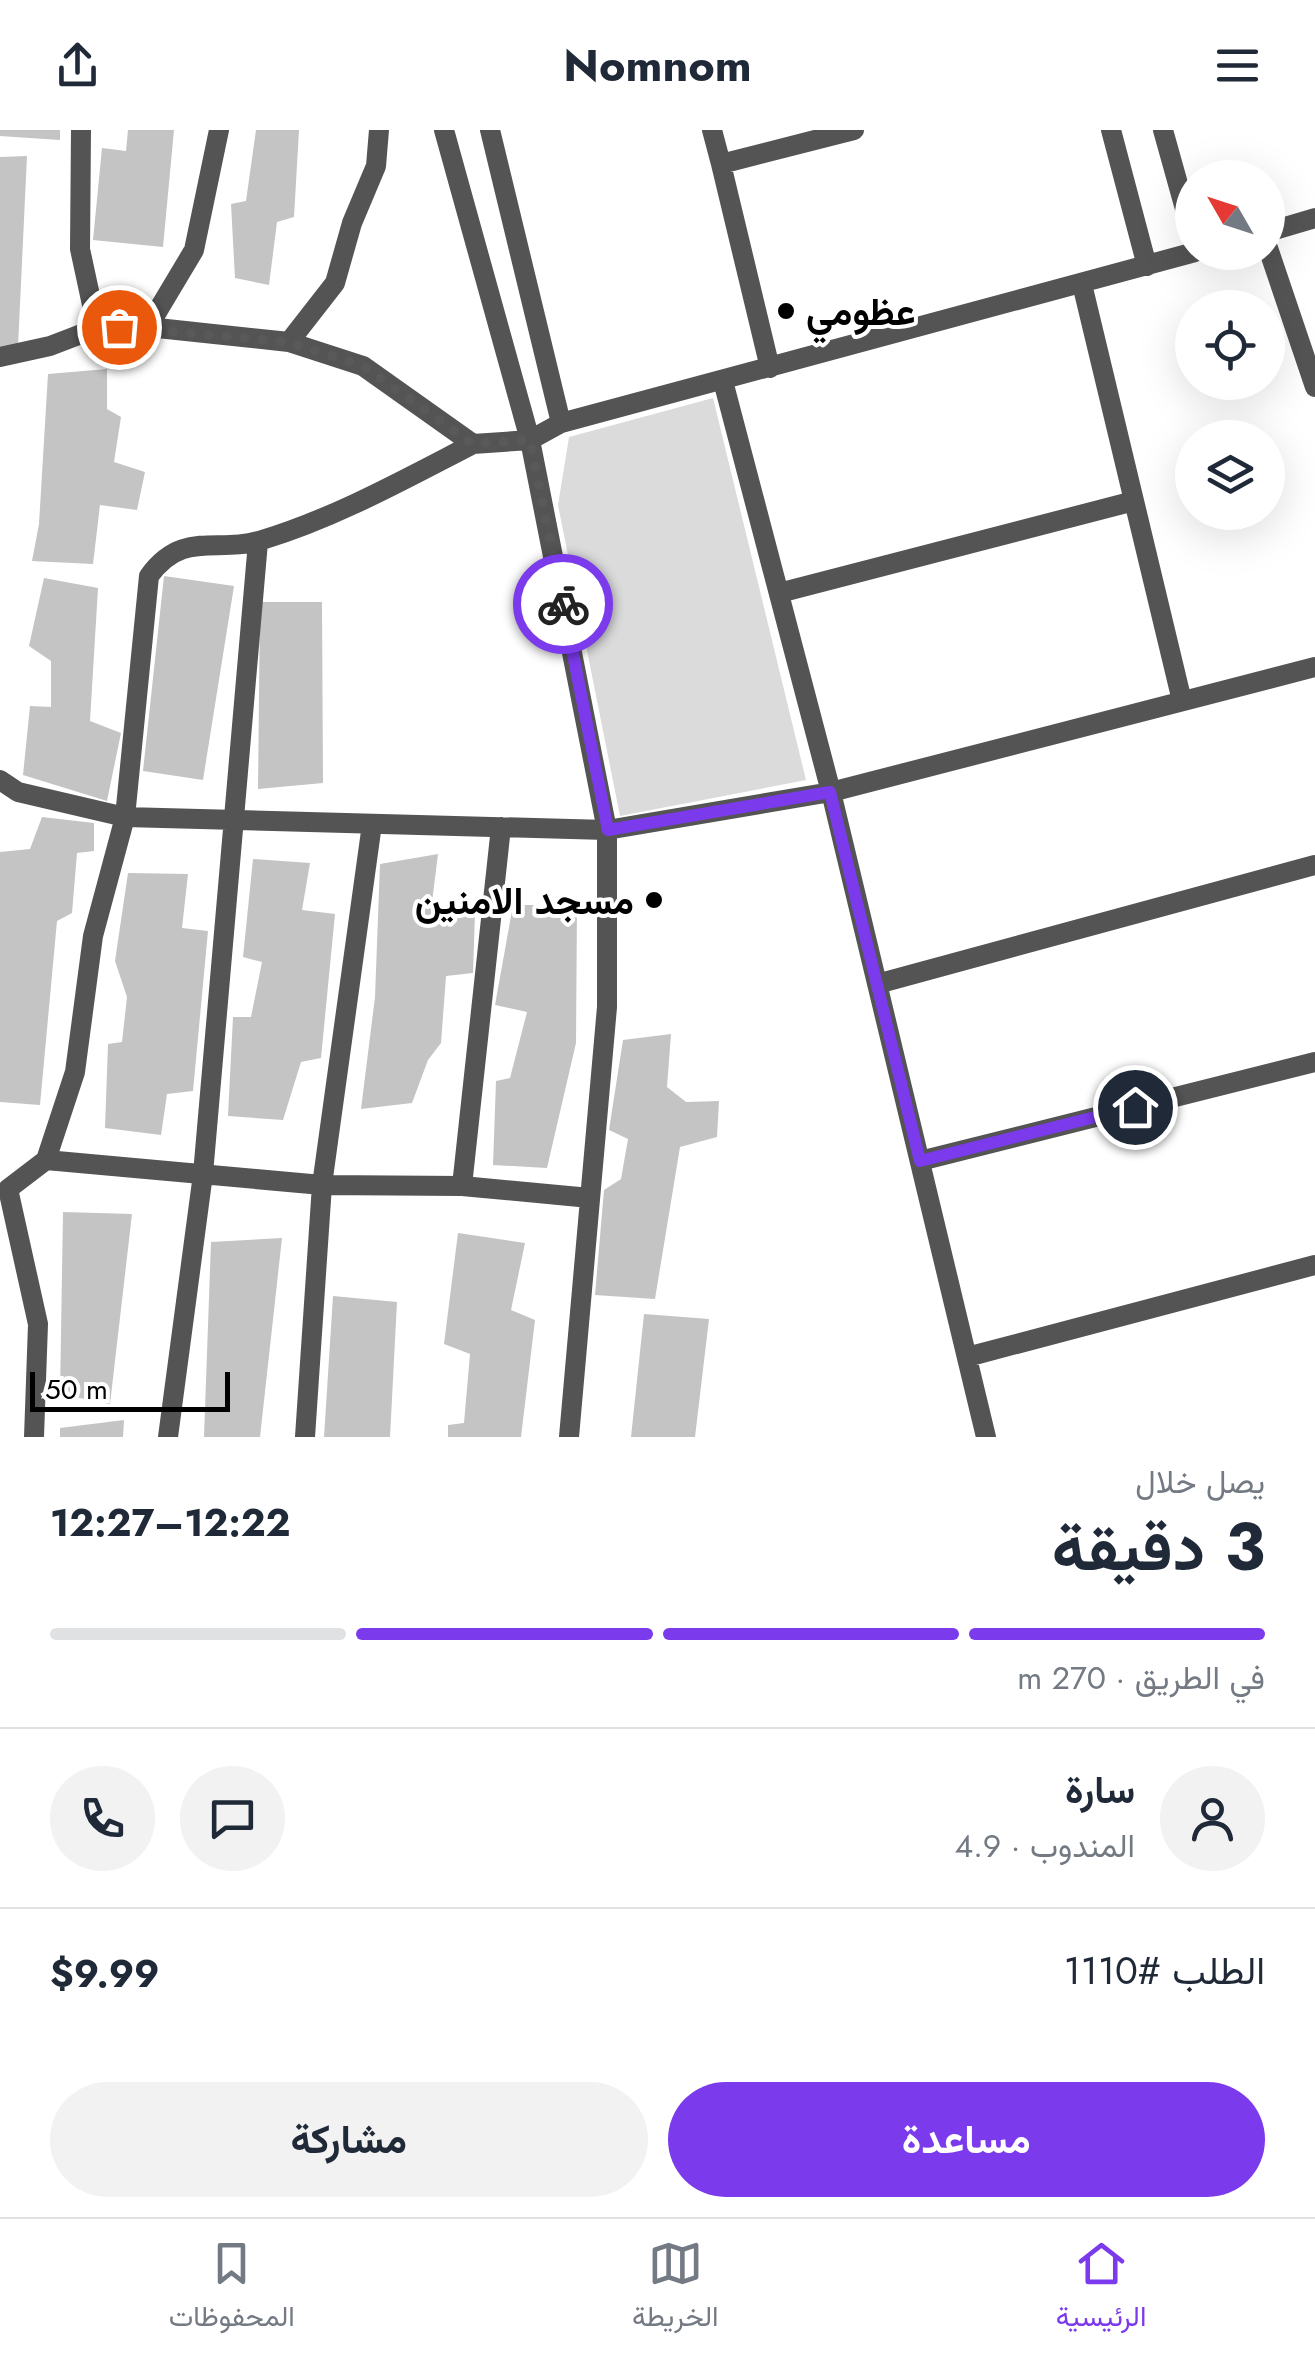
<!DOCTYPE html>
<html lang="ar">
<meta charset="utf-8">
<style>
:root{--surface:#fff;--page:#f2f2f3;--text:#1f2937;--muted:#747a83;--line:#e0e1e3;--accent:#7c3aed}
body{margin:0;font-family:Jost,Vazirmatn,sans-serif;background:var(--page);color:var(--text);direction:rtl;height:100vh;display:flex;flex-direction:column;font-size:38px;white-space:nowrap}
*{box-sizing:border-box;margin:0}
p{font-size:32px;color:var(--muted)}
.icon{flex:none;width:55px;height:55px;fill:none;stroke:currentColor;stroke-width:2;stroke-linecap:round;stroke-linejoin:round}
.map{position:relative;height:1307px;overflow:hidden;direction:ltr}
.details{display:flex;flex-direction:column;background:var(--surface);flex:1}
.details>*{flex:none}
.needle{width:65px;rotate:309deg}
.fabs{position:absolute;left:1175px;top:30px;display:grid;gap:20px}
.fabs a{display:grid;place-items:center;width:110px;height:110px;border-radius:50%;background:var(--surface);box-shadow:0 10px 40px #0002;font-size:50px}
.scale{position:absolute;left:30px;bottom:25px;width:200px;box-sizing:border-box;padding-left:10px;border:5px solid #000;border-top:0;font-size:28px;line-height:35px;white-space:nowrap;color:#000;-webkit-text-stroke:8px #fff;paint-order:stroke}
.pin{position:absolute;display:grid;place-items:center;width:85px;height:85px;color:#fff;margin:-42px;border:5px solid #fff;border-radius:50%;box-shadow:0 2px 10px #0007}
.courier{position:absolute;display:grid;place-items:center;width:100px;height:100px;margin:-50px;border:8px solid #7c3aed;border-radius:50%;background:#fff;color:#222;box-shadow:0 2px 12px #0007}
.overview em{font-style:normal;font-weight:700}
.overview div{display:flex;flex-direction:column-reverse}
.overview{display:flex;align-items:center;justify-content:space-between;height:170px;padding:0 50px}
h1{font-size:65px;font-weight:700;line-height:75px}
.bar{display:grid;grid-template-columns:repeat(4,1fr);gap:15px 10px;align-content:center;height:120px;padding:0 50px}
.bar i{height:12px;border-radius:8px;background:var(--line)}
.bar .active{background:var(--accent)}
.bar p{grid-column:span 4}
.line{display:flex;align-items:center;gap:25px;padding:0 50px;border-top:2px solid var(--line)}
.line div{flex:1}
.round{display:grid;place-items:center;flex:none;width:105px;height:105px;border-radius:52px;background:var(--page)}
.action{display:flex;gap:20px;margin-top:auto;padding:20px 50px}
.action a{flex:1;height:115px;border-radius:60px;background:var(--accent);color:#fff;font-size:40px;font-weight:700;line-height:115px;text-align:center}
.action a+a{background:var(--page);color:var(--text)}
header{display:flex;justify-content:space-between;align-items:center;height:130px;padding:0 50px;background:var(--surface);font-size:45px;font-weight:700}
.tab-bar{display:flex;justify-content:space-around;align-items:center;height:140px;border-top:2px solid var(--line);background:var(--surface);font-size:28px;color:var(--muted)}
.tab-bar a{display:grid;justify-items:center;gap:5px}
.tab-bar .active{color:var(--accent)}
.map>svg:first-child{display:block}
</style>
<header><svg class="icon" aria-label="menu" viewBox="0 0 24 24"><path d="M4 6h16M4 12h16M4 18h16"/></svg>Nomnom<svg class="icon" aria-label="share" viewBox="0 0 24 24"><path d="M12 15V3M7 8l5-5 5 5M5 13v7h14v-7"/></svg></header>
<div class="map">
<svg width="1315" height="1307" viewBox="0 0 1315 1307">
<rect width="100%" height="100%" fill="#fff"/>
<!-- green -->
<path fill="#dbdbdb" d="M713,268L806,650L620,686L558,375L569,307Z"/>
<!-- building -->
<path fill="#c4c4c4" d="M0,0H60V10L0,6Z
M128,0H174L163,117L93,110L102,18L126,21Z
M256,0H299L294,87L277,92L269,155L235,148L231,74L246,71Z
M27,26L18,217H0V27Z
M107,239V279L121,287L114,332L145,342L137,380L100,375L93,434L32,431L39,394L48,244Z
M164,446L234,456L203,650L143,641Z
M44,448L98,458L90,591L121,603L107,671L23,645L30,576L51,577V531L29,516Z
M260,472H322L323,653L258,659Z
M42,687L94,693V721L77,723L72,783L57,791L40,975L0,972V722L30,719Z
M438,724L431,780L475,783L473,843L446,846L441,913L428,930L412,973L361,979L375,867L380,734Z
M253,729L310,733L302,780L335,784L321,928L301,932L283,990L228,986L233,887H251L262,832L243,827Z
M128,743L188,744L182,798L208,801L193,961L167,964L161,1005L105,998L108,914L122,912L127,867L115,831Z
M513,775H577L576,913L547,1038L493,1035L496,951L510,948L527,882L495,875Z
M671,904L667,957L686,972L719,971L717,1007L680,1017L655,1169L595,1165L604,1060L621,1049L628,1009L609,1000L623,910Z
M63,1082L132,1084L110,1274L60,1264Z
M458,1103L525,1113L511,1180L535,1190L521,1307H448V1295L464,1293L470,1224L444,1214Z
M282,1108L260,1307H204L211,1112Z
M333,1166L397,1172L390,1307H324Z
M644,1184L709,1189L695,1307H631Z
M124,1290L123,1307H60V1298Z"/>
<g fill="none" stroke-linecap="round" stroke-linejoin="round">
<!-- street -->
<path stroke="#545454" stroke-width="20" d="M81,0L80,119L97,198
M444,0L530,310L561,293L1195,122
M490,0L561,293
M712,0L721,34L854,0
M1111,0L1147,136
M1163,0L1192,104
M721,34L770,238
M1268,102L1315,88
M1268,118L1315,257
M1082,154L1182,571
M148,197L194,120L219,0
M289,212L335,153L352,93L376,36L379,0
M0,227L50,216L97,198L148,197L289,212L363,236L473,314L530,310L607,700V877L569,1307
M723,251L831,662L986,1307
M779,463L1134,371
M0,650L18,662L125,687L607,700L831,662L1315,537
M877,854L1315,735
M46,1030L75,942L93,806L125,687L149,446C183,399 217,424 262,410C335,388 405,349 473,314
M920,1031L1315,932
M462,1056L501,697
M967,1227L1315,1135
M34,1307L38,1194L8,1059L46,1030L322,1055L462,1056L590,1068
M168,1307L203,1044L258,412
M305,1307L322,1055L372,694"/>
</g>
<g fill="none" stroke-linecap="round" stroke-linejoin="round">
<!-- done -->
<path stroke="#595959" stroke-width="10" stroke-dasharray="0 18" d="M119,197L288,212L363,236L473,314L530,310L563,474"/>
<!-- route -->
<path stroke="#7c3aed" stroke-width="12" d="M563,474L608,700L830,662L920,1031L1135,977"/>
</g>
<!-- markers -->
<g fill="#000" stroke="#fff" stroke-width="4">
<circle cx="786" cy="181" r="10"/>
<circle cx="654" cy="770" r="10"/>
</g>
<g text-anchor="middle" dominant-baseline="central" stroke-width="8" stroke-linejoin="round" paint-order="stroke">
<!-- poi labels -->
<g font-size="38" font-weight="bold" fill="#000" stroke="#fff" text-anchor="start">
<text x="806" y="181">عظومي</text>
<text x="634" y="770" text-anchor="end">مسجد الامنين</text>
</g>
</g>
</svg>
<div class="fabs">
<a><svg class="needle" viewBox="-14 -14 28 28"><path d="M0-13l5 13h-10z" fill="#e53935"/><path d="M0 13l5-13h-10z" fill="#747a83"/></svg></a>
<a><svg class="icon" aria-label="locate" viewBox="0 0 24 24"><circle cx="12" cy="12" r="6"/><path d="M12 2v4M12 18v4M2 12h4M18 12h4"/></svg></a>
<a><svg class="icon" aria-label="layers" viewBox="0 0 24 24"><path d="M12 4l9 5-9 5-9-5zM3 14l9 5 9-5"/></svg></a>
</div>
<div class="scale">50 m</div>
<div class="pin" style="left:119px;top:197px;background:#ea580c"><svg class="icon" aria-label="bag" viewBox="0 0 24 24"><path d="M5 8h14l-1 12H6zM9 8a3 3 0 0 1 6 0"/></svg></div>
<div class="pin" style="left:1135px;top:977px;background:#1f2937"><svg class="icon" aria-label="home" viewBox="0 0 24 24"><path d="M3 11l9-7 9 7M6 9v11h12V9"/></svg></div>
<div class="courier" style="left:563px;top:474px"><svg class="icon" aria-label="bike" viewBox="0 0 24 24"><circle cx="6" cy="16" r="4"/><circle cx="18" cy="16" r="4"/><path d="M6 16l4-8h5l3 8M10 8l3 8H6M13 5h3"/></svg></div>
</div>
<section class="details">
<div class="overview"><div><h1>3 دقيقة</h1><p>يصل خلال</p></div><em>12:22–12:27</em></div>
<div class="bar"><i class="active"></i><i class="active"></i><i class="active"></i><i></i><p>في الطريق · 270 m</p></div>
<div class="line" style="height:180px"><a class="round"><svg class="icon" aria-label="person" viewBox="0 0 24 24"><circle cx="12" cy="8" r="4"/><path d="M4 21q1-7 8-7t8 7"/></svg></a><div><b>سارة</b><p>المندوب · 4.9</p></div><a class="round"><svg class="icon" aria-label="chat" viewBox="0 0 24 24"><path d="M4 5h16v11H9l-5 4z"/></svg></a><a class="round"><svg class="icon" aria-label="phone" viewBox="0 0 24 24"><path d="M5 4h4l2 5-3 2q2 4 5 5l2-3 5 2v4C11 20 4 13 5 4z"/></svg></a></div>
<div class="line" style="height:130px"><div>الطلب #1110</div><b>$9.99</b></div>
<div class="action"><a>مساعدة</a><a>مشاركة</a></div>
</section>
<nav class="tab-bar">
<a class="active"><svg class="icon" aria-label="home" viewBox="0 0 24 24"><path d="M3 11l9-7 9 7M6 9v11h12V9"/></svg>الرئيسية</a>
<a><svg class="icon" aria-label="map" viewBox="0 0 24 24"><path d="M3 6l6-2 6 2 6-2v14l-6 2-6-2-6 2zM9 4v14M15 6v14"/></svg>الخريطة</a>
<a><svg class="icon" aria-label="saved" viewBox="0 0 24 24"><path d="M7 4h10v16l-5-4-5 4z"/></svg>المحفوظات</a>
</nav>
